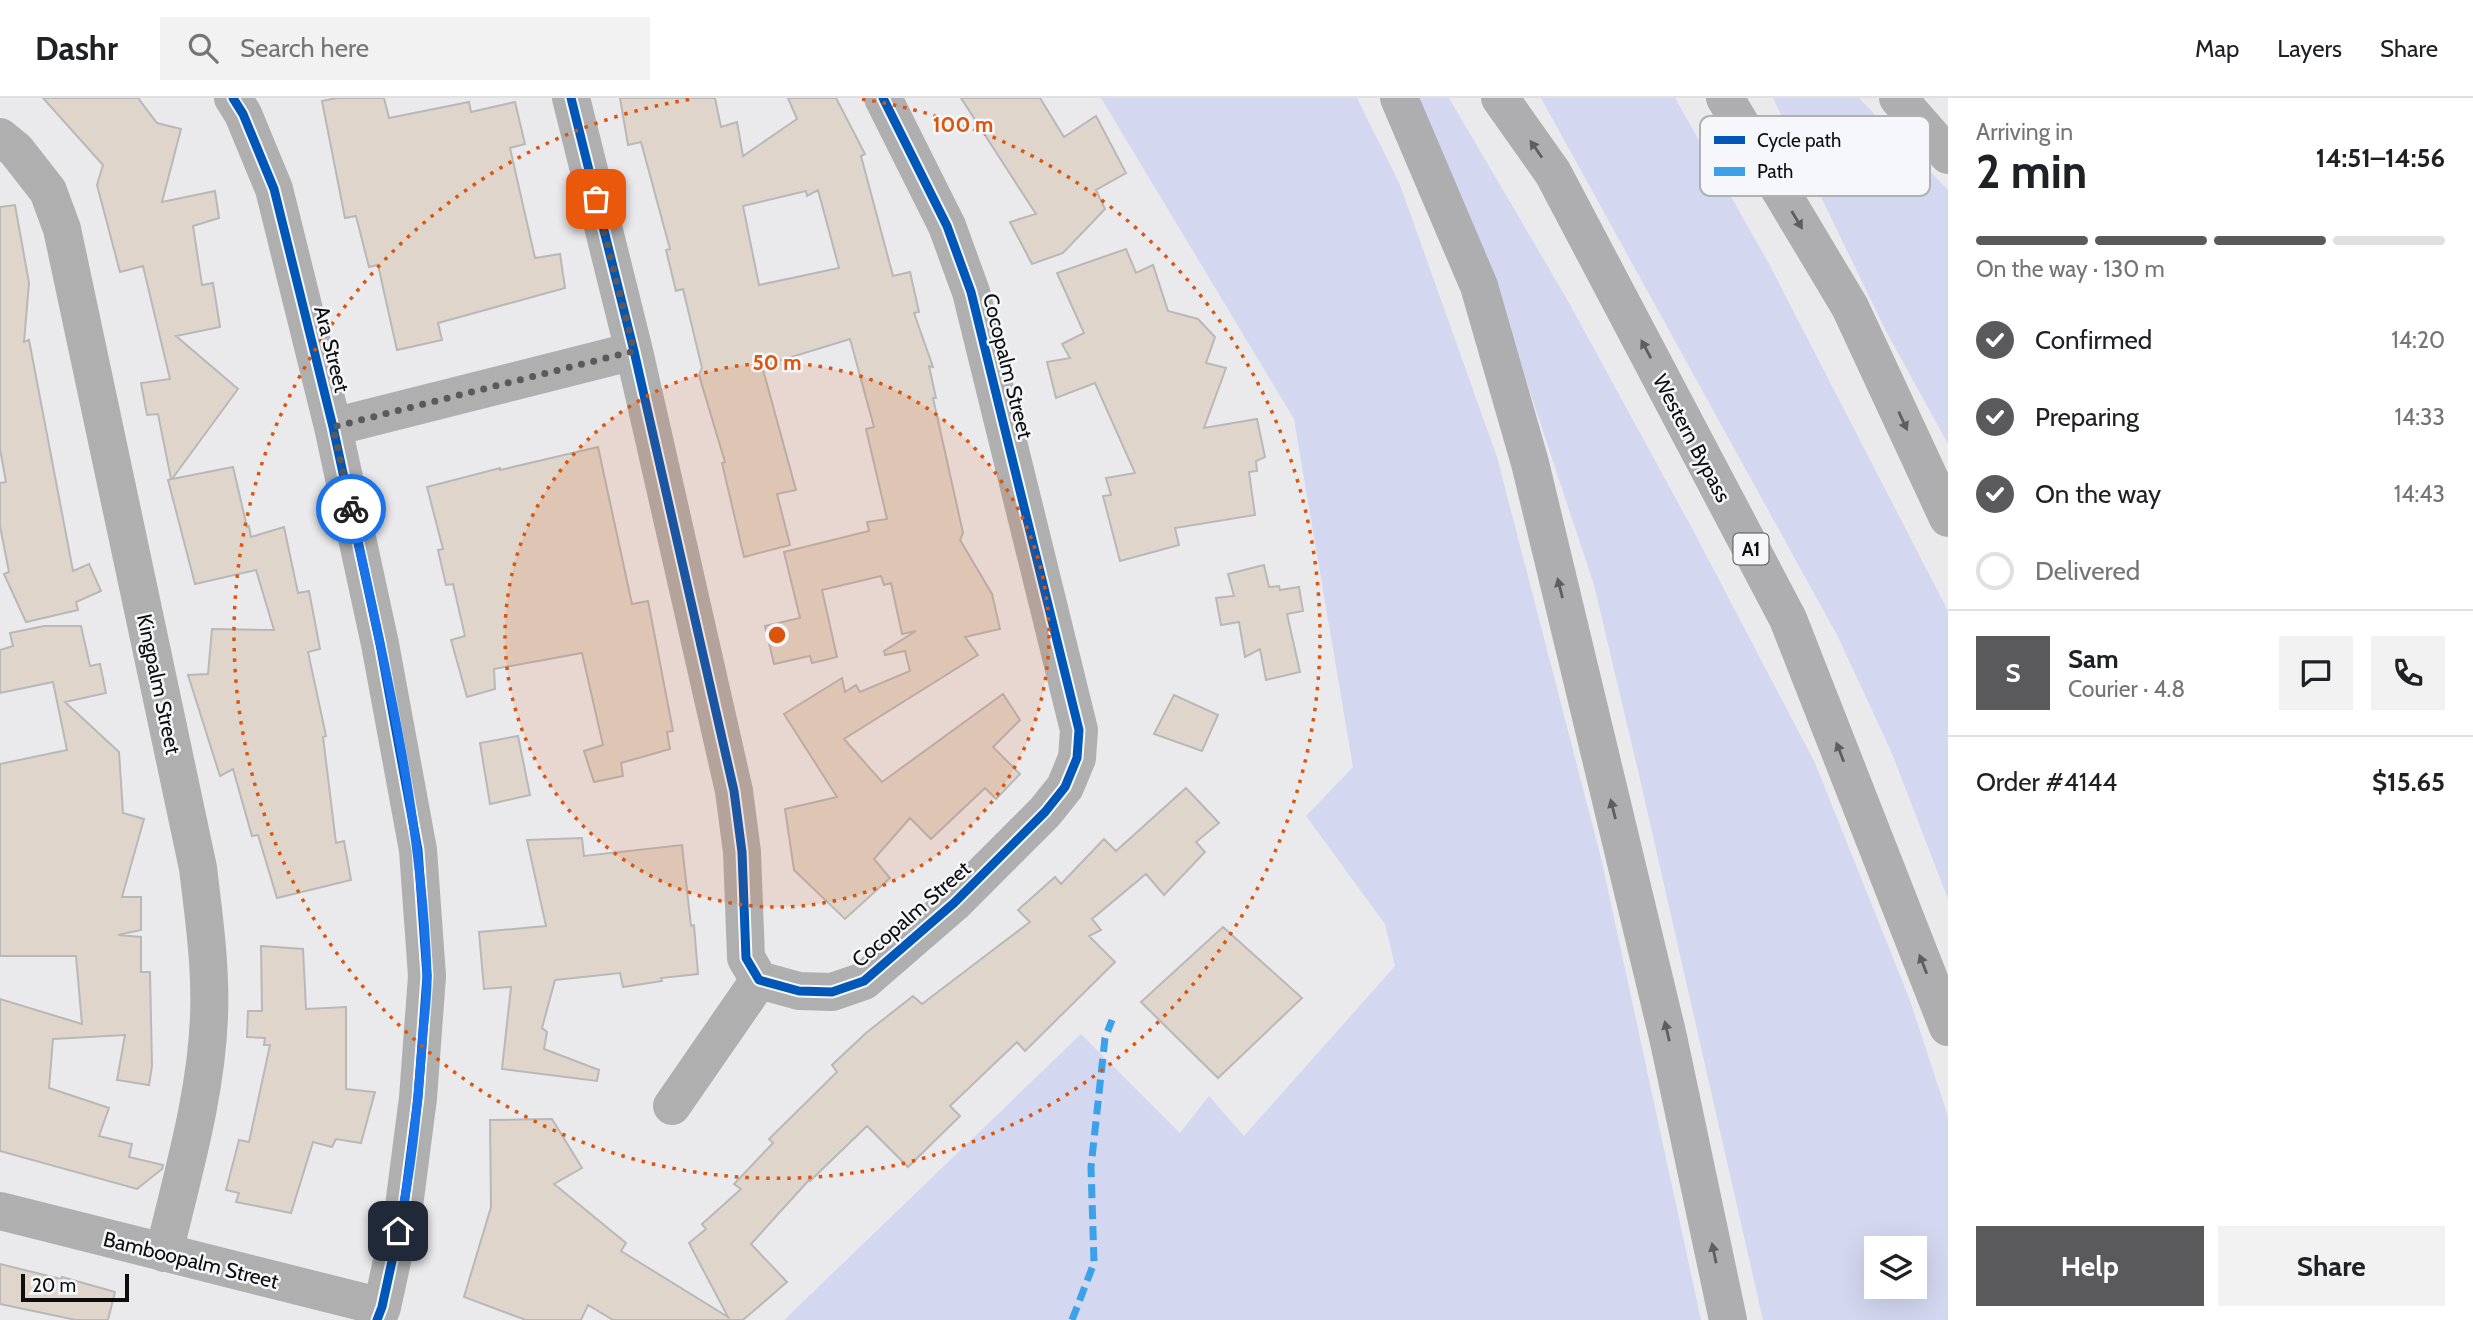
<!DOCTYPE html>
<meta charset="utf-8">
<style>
:root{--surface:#fff;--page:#f2f2f2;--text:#202124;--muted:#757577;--line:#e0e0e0;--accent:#5a5a5c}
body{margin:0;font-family:Cabin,sans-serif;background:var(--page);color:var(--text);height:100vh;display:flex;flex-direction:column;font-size:26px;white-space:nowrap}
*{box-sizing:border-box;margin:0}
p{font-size:23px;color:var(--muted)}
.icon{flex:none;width:38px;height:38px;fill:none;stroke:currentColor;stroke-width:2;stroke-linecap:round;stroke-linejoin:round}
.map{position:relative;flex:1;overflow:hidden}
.side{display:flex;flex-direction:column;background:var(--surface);width:525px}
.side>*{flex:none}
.fabs{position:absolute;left:1864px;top:1138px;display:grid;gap:14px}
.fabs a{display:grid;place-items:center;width:63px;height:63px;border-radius:0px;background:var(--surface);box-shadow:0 7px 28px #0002;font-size:35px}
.scale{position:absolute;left:21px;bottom:18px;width:108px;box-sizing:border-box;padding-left:7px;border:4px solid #0d0d0e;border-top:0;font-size:19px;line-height:24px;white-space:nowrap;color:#0d0d0e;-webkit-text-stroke:5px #f6f7fa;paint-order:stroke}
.pin{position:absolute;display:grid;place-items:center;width:60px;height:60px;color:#fff;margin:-30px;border-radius:14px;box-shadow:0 4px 10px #0006}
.courier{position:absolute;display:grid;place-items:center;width:70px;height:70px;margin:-35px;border:5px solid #1a73e8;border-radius:50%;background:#fff;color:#222;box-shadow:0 2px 9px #0007}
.summary em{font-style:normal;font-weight:700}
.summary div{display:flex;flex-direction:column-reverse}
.summary{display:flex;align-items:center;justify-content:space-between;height:119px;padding:0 28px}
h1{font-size:46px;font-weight:700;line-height:52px}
.bar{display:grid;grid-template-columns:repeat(4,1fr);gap:10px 7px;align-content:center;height:84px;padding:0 28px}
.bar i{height:9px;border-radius:5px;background:var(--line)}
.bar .selected{background:var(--accent)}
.bar p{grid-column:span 4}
.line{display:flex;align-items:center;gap:18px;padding:0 28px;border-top:2px solid var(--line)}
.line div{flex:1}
.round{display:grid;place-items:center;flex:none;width:74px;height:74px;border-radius:0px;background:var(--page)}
ol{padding:0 28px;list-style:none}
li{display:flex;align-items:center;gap:21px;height:77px}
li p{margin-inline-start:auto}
li .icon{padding:7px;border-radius:50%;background:var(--accent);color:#fff;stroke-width:4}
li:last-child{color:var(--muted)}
li i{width:38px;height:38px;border:4px solid var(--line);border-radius:50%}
.button{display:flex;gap:14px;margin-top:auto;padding:14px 28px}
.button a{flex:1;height:80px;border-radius:0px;background:var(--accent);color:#fff;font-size:28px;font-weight:700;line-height:80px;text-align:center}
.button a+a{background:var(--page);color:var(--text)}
header{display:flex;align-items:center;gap:42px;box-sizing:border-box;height:98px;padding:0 35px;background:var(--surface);border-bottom:2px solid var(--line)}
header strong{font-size:33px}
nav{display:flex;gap:38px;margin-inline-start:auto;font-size:24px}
.search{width:490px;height:63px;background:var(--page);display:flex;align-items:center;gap:18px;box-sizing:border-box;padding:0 24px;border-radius:0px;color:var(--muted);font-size:26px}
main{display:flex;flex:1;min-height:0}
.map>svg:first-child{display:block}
</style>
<header>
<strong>Dashr</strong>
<div class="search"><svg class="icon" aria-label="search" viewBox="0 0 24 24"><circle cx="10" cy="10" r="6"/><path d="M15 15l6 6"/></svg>Search here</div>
<nav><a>Map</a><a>Layers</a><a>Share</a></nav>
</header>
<main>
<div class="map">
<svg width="1948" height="1222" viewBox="0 0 1948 1222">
<rect width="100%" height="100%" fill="#eaeaec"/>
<!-- green -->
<path fill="#d3d7f0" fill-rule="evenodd" d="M1101,0H1357L1400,87L1497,359L1601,760L1701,1222H784L1081,936L1180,1035L1209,998L1244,1038L1395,868L1385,826L1306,718L1353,669L1294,321Z
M1418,0H1449L1568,203L1694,434L1815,665L1909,900L1948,1018V1222H1763L1640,681L1594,487L1484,155ZM1876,1150H1914V1188H1876Z
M1541,0H1675L1768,164L1948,513V801L1891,653L1837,537Z
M1773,0H1859L1948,92V346L1886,233Z"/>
<!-- building -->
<path fill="#e0d5cb" stroke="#b8b8b8" stroke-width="2" fill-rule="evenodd" d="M43,0H138L157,25L181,31L162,104L215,93L219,120L193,128L202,187L213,185L220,229L176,238L238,291L172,381L233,369L247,429L249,428L251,439L284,429L298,495L309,493L320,551L308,554L326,638L323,639L336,745L344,743L351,782L277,800L258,737L252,738L233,671L220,678L188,577L208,576L212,531L274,532L256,472L195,486L168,382L171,381L158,316L147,317L141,285L170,281L143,168L120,174L97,87L103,67Z
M337,0H384L389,20L469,4L471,14L515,4L525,46L510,50L535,160L560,156L565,190L438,225L442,242L397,252L378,167L369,169L356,118L345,120L322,3Z
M620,0H715L721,29L737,24L743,58L797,21L788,0H836L865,56L861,58L893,178L910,174L919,214L914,215L933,269L929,268L936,300H933L963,435L960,442L992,496L1000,531L965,539L978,557L844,641L882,684L1003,596L1020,622L993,649L1020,676L996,701L985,690L931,741L910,720L874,761L890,780L845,821L794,772L785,711L837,699L784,616L842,580L845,594L856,587L860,594L910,573L905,553L885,557L884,553L916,533L902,536L891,485L884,487L881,478L822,492L837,559L812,565L810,558L774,566L765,528L800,520L784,454L869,433L867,424L887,421L866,331L874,329L850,241L762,268L796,392L777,396L790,447L744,459L722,365L725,364L699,277L702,270L683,191L676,193L666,152L670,151L641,44L628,47ZM818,92L839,170L759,187L743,108L806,93L807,98Z
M961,0H1040L1064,39L1096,18L1126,75L1096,92L1105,111L1063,155L1032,166L1010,124L1036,116Z
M15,107L29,185L24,244L29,242L73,473L89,466L101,493L76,504L78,512L26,524L4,476L9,474L0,428V385L6,384L0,351V109Z
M1126,151L1136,175L1153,167L1168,213L1198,221L1215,239L1206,265L1226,270L1204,330L1257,321L1265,359L1256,363L1257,373L1249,374L1255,417L1175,430L1179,447L1120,463L1103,398L1111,397L1106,380L1135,375L1095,285L1056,300L1047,264L1070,260L1062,246L1084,235L1057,175Z
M598,349L632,506L648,503L673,633L667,634L670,651L621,665L623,678L594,684L584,653L603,647L582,555L494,571L495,591L467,599L451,542L465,538L453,486L446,487L438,452L443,451L427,389L500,370V372Z
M1264,467L1269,489L1279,488L1280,492L1299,489L1303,513L1287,516L1300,574L1266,582L1260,551L1245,559L1239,524L1221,527L1216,500L1234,498L1228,476Z
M44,528H81L90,568L100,566L106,595L65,604L119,654L123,715L144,721L122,799H141V832L118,837L141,839V874H150L152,968L149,987L117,982L125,937L53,941L49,990L109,1010L99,1038L132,1046L129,1059L163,1067L162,1071L137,1091L0,1053V901L82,926L76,858H0V666L67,652L53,584L0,595V552L13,548L10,535Z
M1174,597L1218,617L1202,653L1154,636Z
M518,638L530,697L490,706L480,645Z
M1186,690L1219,725L1196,744L1205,754L1164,797L1146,776L1092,821L1101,832L1089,838L1115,864L1025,953L1017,944L950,1008L960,1018L908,1069L867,1028L810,1083L809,1082L751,1146L787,1184L743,1222H613L588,1207L581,1222H526L464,1199L491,1109L490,1022L552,1021L582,1070L554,1086L626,1145L621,1153L728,1219L689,1145L706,1131L702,1126L741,1091L734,1086L773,1045L769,1041L837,974L832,967L866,935L913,898L922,906L1030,824L1018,812L1055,779L1061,786L1104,741L1116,753Z
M582,740L584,758L682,747L691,828L694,827L698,876L661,880L662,883L623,889L620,875L555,882L542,930L547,934L544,951L599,972L597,983L502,971L511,889L484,891L479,834L546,828L527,742Z
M1223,829L1302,900L1218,980L1141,904Z
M261,848L303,851L306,911L346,909V991L375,994L361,1045L336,1041L332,1049L313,1044L291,1115L236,1104L239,1095L226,1092L239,1042L249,1044L270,947H264L265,940L247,939L248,913H262Z
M0,1166L61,1181L62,1179L115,1194L108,1222H76L0,1206Z"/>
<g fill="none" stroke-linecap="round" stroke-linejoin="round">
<!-- minor -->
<path stroke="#afafb0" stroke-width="38" d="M233,0L243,16L274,91L333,329L380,546L418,752L427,878L418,1000L404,1108L382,1209L377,1222
M571,0L634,253L734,693L742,754L746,860L759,882L799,893L832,894L864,883L954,805L1045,714L1065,689L1077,660L1079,632L971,194L947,128L883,0
M0,39L16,52L48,93L62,131L198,770C204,820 211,869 209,919C206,999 182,1078 164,1155
M333,329L634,253
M672,1008L759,882
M0,1113L382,1209"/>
<!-- highway -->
<path stroke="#aeaeb0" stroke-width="38" d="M1399,0L1479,188L1530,365L1668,939L1728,1222
M1500,0L1553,75L1788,521L1948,929
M1725,0L1850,209L1948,420
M1898,0L1948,57"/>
<!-- quiet -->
<path stroke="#3ca1e9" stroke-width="7" stroke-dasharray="14 7" stroke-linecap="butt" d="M1072,1222L1094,1165L1091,1069L1105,940L1112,922"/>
<defs>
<path id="cycleway" d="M233,0L243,16L274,91L333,329L380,546L418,752L427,878L418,1000L404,1108L382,1209L377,1222
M571,0L634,253L734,693L742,754L746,860L759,882L799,893L832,894L864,883L954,805L1045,714L1065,689L1077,660L1079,632L971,194L947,128L883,0"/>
</defs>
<!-- cycleway casing -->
<use href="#cycleway" stroke="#f6f7fa" stroke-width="13"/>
<!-- cycleway -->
<use href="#cycleway" stroke="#0057b8" stroke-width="9"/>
</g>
<!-- one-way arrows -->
<defs><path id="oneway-solid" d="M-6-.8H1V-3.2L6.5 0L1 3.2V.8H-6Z" transform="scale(1.75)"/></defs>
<g fill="#5e5e5f">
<use href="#oneway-solid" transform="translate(1536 51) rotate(-125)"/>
<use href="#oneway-solid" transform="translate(1797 122) rotate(59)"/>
<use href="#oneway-solid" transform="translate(1646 251) rotate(-118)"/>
<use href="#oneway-solid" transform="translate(1903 323) rotate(65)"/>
<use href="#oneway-solid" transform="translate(1560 490) rotate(-104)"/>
<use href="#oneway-solid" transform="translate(1840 654) rotate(-111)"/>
<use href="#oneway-solid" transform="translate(1613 711) rotate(-104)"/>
<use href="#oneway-solid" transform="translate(1923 866) rotate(-111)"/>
<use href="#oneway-solid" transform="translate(1667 933) rotate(-103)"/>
<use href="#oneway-solid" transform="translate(1714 1155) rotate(-102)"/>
</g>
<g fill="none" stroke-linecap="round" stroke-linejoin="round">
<!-- done -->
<path stroke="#5a5a5c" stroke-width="7" stroke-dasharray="0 12.6" d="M351,411L333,329L634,253L596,101"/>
<!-- route -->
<path stroke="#1a73e8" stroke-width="9" d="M351,411C384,562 422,721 427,875C428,900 423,925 422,949C417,1011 412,1073 398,1133"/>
</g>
<!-- distance rings -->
<circle cx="777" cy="537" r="272" fill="#dd550c" fill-opacity=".12"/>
<g fill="none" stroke="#dd550c" stroke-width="3.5" stroke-dasharray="3.5 7">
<circle cx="777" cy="537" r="272"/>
<path d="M862 1A543 543 0 1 1 692 1"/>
</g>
<g text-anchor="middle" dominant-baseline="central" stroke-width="5" stroke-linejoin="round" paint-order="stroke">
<!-- shield labels -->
<rect fill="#f6f7fa" stroke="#535355" stroke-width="2" x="1733.5" y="435.5" width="35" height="31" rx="5"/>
<g font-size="19" font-weight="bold" fill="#0d0d0e">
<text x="1751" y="451">A1</text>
</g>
<!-- street labels -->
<g font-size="21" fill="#0d0d0e" stroke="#f6f7fa">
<text transform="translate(332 251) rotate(76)">Ara Street</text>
<text transform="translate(1008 268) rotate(76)">Cocopalm Street</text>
<text transform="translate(1692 340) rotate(62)">Western Bypass</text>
<text transform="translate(159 586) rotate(78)">Kingpalm Street</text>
<text transform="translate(911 816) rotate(-41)">Cocopalm Street</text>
<text transform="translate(191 1162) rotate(14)">Bamboopalm Street</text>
</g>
</g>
<!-- legend -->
<rect x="1700" y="18" width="230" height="80" rx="10" fill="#f6f7fa" stroke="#b0b1b3" stroke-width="2"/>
<rect x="1714" y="38" width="31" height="8" fill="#0057b8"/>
<rect x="1714" y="69" width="31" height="9" fill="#3ca1e9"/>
<g font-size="19" fill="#0d0d0e">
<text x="1757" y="49">Cycle path</text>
<text x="1757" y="80">Path</text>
</g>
<circle cx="777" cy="537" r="10" fill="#dd550c" stroke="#f6f7fa" stroke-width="3.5"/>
<g font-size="21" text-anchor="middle" font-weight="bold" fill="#dd550c" stroke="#f6f7fa" stroke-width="5" stroke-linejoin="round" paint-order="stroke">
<text x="963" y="34">100 m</text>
<text x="777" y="272">50 m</text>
</g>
</svg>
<div class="fabs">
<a><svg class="icon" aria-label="layers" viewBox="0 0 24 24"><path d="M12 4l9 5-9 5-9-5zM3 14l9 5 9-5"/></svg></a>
</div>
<div class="scale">20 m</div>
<div class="pin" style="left:596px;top:101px;background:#ea580c"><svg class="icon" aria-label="bag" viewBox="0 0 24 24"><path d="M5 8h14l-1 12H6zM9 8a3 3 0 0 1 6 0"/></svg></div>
<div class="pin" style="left:398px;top:1133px;background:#1f2937"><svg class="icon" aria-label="home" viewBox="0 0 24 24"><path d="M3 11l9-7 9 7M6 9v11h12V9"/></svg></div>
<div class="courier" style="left:351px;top:411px"><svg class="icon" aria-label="bike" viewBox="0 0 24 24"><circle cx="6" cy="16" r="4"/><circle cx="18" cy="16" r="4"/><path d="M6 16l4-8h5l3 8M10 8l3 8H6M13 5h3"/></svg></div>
</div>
<section class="side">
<div class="summary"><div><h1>2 min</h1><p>Arriving in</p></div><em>14:51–14:56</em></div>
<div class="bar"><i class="selected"></i><i class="selected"></i><i class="selected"></i><i></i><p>On the way · 130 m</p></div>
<ol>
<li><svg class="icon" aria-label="check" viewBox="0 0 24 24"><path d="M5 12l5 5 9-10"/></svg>Confirmed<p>14:20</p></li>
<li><svg class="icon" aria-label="check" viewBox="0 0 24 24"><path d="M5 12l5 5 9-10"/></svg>Preparing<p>14:33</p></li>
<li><svg class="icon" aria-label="check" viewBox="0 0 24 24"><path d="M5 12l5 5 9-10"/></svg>On the way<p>14:43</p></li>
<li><i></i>Delivered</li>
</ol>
<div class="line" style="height:126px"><b class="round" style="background:var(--accent);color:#fff">S</b><div><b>Sam</b><p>Courier · 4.8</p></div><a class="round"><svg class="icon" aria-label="chat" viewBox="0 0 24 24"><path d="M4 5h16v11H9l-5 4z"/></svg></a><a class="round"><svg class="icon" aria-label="phone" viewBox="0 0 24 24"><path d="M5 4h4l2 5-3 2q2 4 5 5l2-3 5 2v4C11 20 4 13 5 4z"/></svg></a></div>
<div class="line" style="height:91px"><div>Order #4144</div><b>$15.65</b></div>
<div class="button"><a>Help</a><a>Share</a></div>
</section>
</main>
